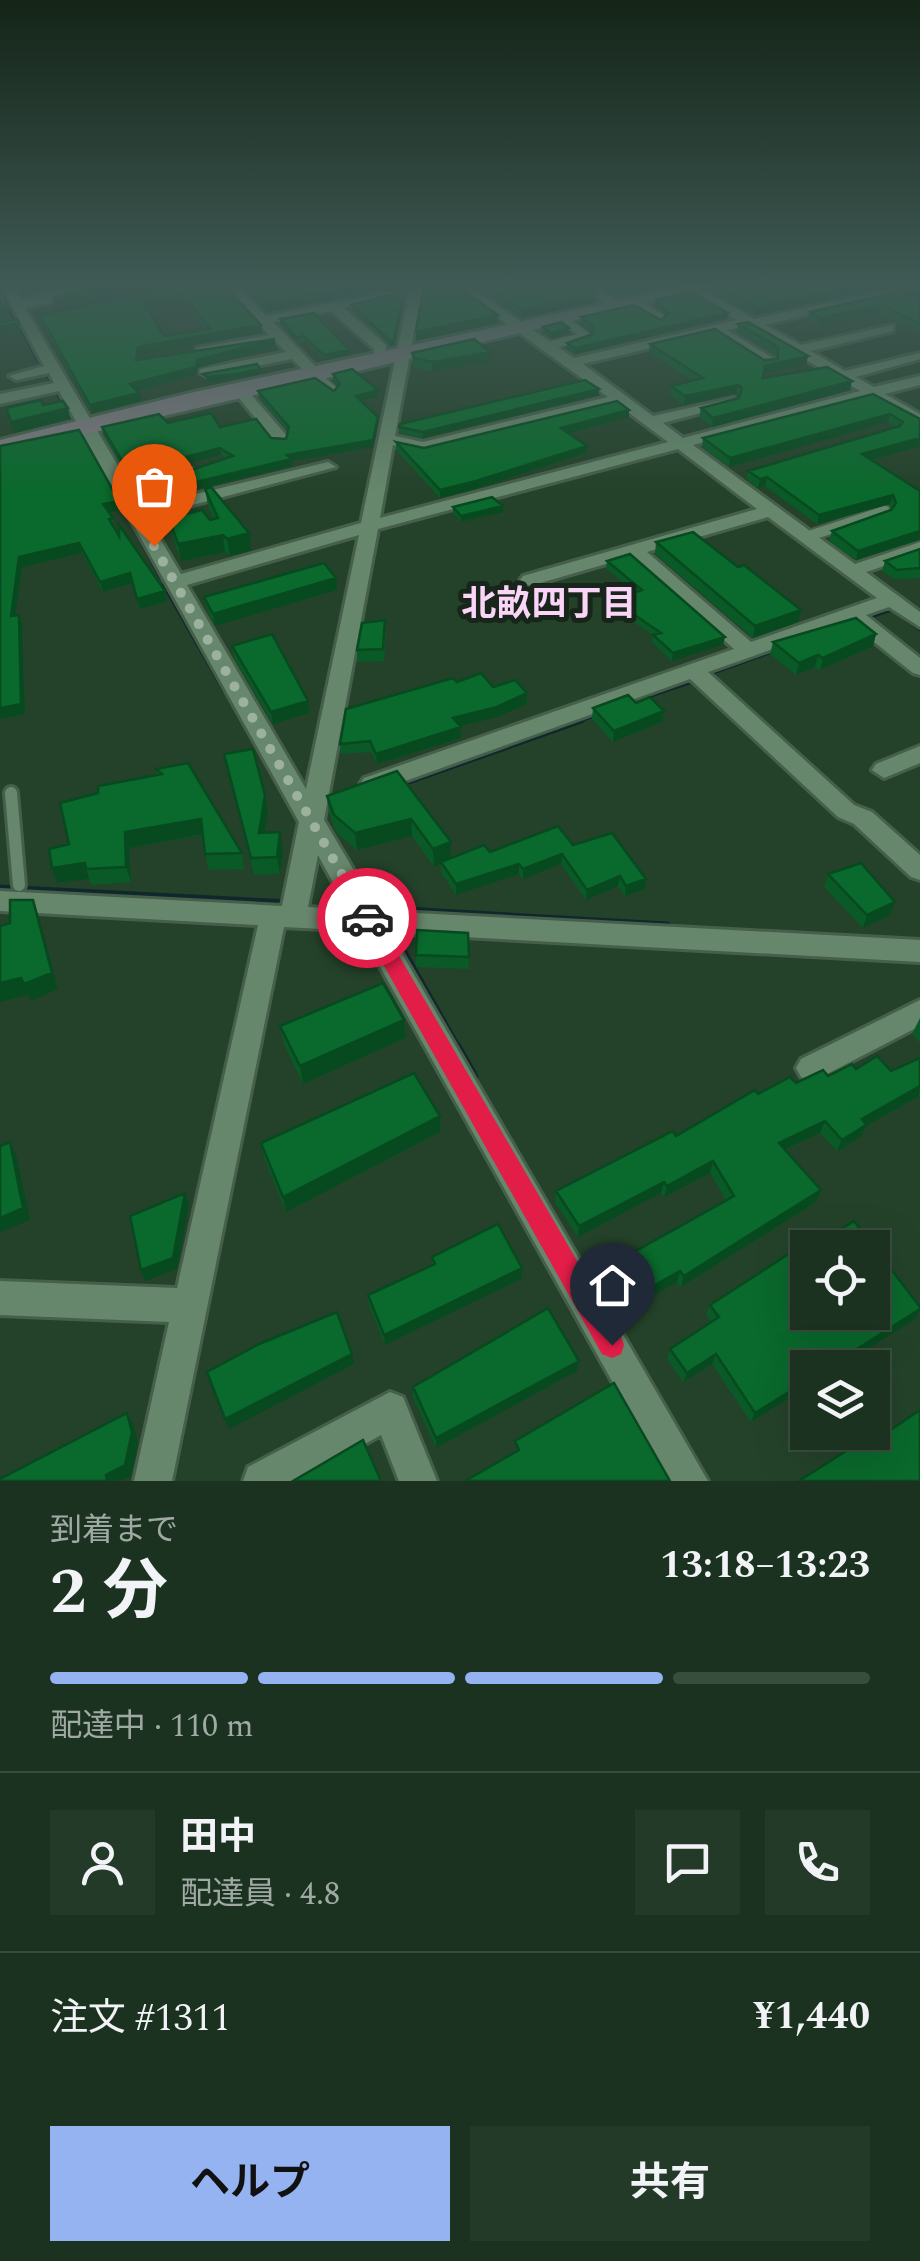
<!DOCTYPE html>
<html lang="ja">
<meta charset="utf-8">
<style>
:root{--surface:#1b3220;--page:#243a29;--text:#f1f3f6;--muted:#a0aaa5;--line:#394d3e;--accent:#95b2f1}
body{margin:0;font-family:Spectral,"Noto Sans JP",serif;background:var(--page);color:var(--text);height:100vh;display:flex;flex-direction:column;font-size:38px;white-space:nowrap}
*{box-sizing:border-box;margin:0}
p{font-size:32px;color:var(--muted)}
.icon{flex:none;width:55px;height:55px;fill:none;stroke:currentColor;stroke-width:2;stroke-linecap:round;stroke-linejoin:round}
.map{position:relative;height:1481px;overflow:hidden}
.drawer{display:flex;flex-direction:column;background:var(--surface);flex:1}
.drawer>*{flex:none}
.fabs{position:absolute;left:790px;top:1230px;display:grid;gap:20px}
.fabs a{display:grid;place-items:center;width:100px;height:100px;border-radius:0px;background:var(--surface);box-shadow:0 10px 40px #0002,0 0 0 2px var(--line);font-size:50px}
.pin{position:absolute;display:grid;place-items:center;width:85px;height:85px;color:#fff;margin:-102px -42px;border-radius:50% 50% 50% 0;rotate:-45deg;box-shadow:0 0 10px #0007}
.pin .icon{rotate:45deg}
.courier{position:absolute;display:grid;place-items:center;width:100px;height:100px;margin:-50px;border:8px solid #e11d48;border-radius:50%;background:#fff;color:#222;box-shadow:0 2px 12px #0007}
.head em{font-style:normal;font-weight:700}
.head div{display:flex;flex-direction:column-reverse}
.head{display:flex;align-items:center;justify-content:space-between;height:170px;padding:0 50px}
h1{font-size:65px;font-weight:700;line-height:75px}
.bar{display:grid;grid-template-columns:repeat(4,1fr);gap:15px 10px;align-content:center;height:120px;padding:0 50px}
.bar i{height:12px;border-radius:8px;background:var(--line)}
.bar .on{background:var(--accent)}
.bar p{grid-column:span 4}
.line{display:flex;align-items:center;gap:25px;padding:0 50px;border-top:2px solid var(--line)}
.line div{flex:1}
.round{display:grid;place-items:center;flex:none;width:105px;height:105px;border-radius:0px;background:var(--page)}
.primary-button{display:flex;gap:20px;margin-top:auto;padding:20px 50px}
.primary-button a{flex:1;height:115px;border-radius:0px;background:var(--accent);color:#111;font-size:40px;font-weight:700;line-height:115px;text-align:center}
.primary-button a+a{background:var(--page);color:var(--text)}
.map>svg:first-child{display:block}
</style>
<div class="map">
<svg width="920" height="1481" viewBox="0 0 920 1481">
<rect width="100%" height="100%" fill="#24422a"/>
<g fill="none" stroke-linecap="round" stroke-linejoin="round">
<!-- stream-far3 -->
<path stroke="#10282c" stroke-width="5" d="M888,284L920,300
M7,304L14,317
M18,323L75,423
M472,345L520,334L605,396
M621,408L663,439
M679,450L711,474"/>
<!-- stream-far2 -->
<path stroke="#10282c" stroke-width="6" d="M707,471L727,486
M120,500L161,576
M165,585L225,690
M858,620L893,608L920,628
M712,672L779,648
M626,703L688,682
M573,722L599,713"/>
<!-- stream-far1 -->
<path stroke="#10282c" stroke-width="9" d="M400,783L581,719
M0,889L290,904
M387,910L667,926
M397,942L458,1050"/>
<!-- stream -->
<path stroke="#10282c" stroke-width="11" d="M456,1047L473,1077"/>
<defs>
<path id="lane-far2" d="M54,294L107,285
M636,303L661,318
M548,346L586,336L562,319
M314,373L333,390"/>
<path id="lane-far1" d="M806,537L885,511"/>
<path id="lane" d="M11,793L19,885"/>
<path id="street" d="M0,284H12L21,300C40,297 53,284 72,284L51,303L25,308L128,483L190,468L198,473L133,492L142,507L328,462L336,467L147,517L181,574L361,523L411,284H423L395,436L423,442L608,397L451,284H466L574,358L737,320L690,293V287L695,286L754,319L896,288L902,292L765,325L801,345L893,325V331L811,351L845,371L920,353V359L856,377L874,387L920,376V385L885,394L920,414V425L871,398L693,445L855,564L920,542V554L866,572L920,612V627L889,607L866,615L920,658V675L913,673L849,622L708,672L854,805L872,812L920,855V880L911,877L854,824L838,817L690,679L380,790H364L360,784L364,778L734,649L630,557L530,586L520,580L523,576L757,509L678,449L378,529L324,820L378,911L920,940V962L390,933L708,1481H668L360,931L284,927L172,1481H134L169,1322L0,1315V1281L177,1288L258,925L0,911V891L282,906L299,822L59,391L0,404V394L54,383L49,373L16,380L9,376L44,366ZM747,326L860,391L683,438L663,423L734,404V398L653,416L583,364L714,333L764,365H774V359L727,330ZM617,404L668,442L380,518L393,445L423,452ZM768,517L877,598L751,642L647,552ZM359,535L306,789L187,585ZM318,855L348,910L308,907Z
M222,284H235L266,316L397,290L403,294L344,308L386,345L385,361H375L374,349L331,311L273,322L319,370V376H309L292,359L206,376L199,372L201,369L286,352L276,342L197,354V348L269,335Z
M579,284H594L625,307L613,310Z
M651,284H666L681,295L670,298Z
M234,386H244L287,436V442H275L234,392Z
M920,746V763L884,778L872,770L876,764Z
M920,1000V1026L821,1077L811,1081L801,1077L796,1068L801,1059Z
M390,1392L403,1397L437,1481H399L381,1435L300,1481H243L248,1467Z"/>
<path id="secondary" d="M695,284H731L0,454V440L190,393Z"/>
</defs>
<!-- lane-far2 casing -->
<use href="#lane-far2" stroke="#465f4b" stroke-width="11"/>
<!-- lane-far1 casing -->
<use href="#lane-far1" stroke="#465f4b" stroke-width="14"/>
<!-- lane casing -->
<use href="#lane" stroke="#465f4b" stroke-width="18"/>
<!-- street casing -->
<use href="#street" stroke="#465f4b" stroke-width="6"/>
<!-- secondary casing -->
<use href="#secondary" stroke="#465f4b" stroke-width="6"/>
<!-- lane-far2 -->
<use href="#lane-far2" stroke="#67876c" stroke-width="8"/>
<!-- lane-far1 -->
<use href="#lane-far1" stroke="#67876c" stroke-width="10"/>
<!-- lane -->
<use href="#lane" stroke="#67876c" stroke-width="12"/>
<!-- street -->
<use href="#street" fill="#67876c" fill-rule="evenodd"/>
<!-- secondary -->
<use href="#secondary" fill="#7e7a80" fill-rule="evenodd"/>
</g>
<!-- wall -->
<path fill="#095a26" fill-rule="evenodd" d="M193,284L262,333L139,355V359L276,347L198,368L197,375L137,391L141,401L92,413L42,323L40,315ZM184,301L206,330L164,336L146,308Z
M241,284H408L406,292L396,286L311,303L302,298L303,305L267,312Z
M473,284H584L596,302L522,318Z
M601,284H653L652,289L618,297Z
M714,284L878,289L755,315L713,292Z
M900,284H920V294Z
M404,292L394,345L390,346L352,310V305Z
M656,300L728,313L727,318L575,354L567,349V343L592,334V332L580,323L581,317L661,320L665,316L655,306Z
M920,300V332L879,313L820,326L808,319L810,312Z
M280,319L349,350V355L325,360L304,341L298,343L280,324Z
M738,324L808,356L806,364L764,374L763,378L850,390L712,427L699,417L701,408L739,398L740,396L736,393L684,405L670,394L671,386L693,381L649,352L650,344L764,360L776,359V356L737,332Z
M543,327L569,328V333L551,338L542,332Z
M412,353L490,362L432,371L414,368Z
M333,374L378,390L379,397L361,401L378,423L373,447L292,461V466L155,499L150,484L226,458L221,455L144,475L142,471L127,474L103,434L102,427L168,423L220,427L271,438L286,439L288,431L259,398L258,391H334L338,387L333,380Z
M599,389V395L423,438L399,433L400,424Z
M873,394L920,419V446L871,460L920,491L856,560L829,541L832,531L891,510L890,504L817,524L765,486L758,488L746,479L748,471L896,427L888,422L729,467L702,447L703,438Z
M629,410V417L569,434L587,446L586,453L475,489L440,498L396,450V442L424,448Z
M79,430L119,501L121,510L109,512L113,518L114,528L119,536V525L165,591L167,601L140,609L132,583L103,592L82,553L22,567L15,616L19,615L22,625L25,714L0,719V446Z
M205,489L251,550L230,556L225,552L181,561L172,534L169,518L214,519L208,506Z
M503,506V512L461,522L453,513V507Z
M656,542L738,567L801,610L798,622L753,638L655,554Z
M920,549V578L894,579L882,571L885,561Z
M607,561L723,645L672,661L652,642L653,635L616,610L617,598L635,592L606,568Z
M337,590L215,626L207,609L204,597Z
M386,632L384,661L357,662V650Z
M876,634L873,646L820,670L815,667L796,675L770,654L773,642Z
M232,646L309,713L273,724L234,658Z
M457,682L527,693V704L497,717L461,726V738L377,764L371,752L341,754L340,744Z
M636,703L662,722L613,742L592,719L593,708Z
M224,754L265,795L268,812L265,833L283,849L280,874L254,875Z
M188,763L242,853L244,869L208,870L203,835L129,848L131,882L91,885L89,879L57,883L69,844L98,793L157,775L156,769Z
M397,771L451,842V858L490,852L573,845L645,889L625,896L618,886L586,900L561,864L523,879L519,874L456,895L441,872V864L434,867L412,836L357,850L336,832L329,813L327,796Z
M828,874L895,902L890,915L863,928L824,887Z
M468,933L469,969L416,967V955Z
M920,1018V1043L912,1034Z
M404,1020L405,1038L303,1084L284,1044L280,1026Z
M920,1054V1097L919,1096L866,1126L861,1137L837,1151L820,1133L785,1150L821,1190L816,1202L681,1287L677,1282L618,1315L598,1282L600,1271L726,1200L710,1173L664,1197L661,1193L578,1237L555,1202L556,1191L676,1136L758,1094L796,1083L856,1069L891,1071L918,1059Z
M440,1132L286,1212L264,1158L261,1143Z
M805,1251L920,1307V1311L915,1319L837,1368H808L751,1422L712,1364L683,1382L667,1359L670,1349L711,1322L706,1315L710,1305Z
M432,1257L521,1279L385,1345L369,1306L368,1295L432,1265Z
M579,1361L577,1371L436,1448L413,1397V1387Z"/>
<!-- shaded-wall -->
<path fill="#074a1f" d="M33,284H55L27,295L25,287Z
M124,284H164L54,305L52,298Z
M368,284H396V286L311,303L310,296Z
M642,284H653L652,289L618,297V289Z
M864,284H879L878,289L755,315L756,307Z
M404,292L394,345L390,346V341Z
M183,293L184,301L143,308L142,301Z
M596,294V302L522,318V310Z
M302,297L303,305L267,312L266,304Z
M881,305L879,313L820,326L821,318Z
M8,306L10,313L0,316V308Z
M728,313L727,318L575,354V348Z
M498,315V323L416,340V332Z
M19,323L21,331L0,335V327Z
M261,325L262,333L139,355L138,368L136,360L138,347Z
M569,328V333L551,338V333Z
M275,339L276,347L198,368L197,375L132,392L130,384L197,360Z
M349,350V355L325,360L324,355Z
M490,352V362L432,371V362Z
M808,356L806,364L763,374L765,366Z
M260,369V374L207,383V377Z
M852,381L850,390L712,427L713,418Z
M738,385L736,393L684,405L685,396Z
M599,389V395L423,438V432Z
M378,390L379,397L356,402V396Z
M139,393L141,401L92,413L90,405Z
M68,408L70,419L14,433L11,422Z
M629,410V417L560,436L561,428Z
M890,414L888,422L729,467L730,458Z
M378,417V423L373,447L292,461V466L155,499L154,492L287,455Z
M920,438V446L860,463L862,454Z
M587,446L586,453L475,489L440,498V490Z
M220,448L221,455L144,475L143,468Z
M141,464L142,471L127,474L126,468Z
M767,477L765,486L758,488L760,479Z
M893,495L890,504L817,524L819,515Z
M119,501L121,510L105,513L103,504Z
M503,506V512L461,522V516Z
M920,531V540L856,560L858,551Z
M249,533L251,550L230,556L227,539Z
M223,535L225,552L181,561L178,544Z
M79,543L82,553L22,567L14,626L11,616L19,557Z
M130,573L132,583L103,592L100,582Z
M336,578L337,590L215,626L213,614Z
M165,591L167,601L140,609L137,599Z
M801,610L798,622L753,638L755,626Z
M19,615L22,625L25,714L0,719V708Z
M876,634L873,646L820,670L823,658Z
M725,637L723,645L672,661L673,653Z
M818,655L815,667L796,675L799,663Z
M527,693V704L497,717L454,728L453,718Z
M308,701L309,713L273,724L271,712Z
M664,711L662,722L613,742L614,731Z
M461,727V738L377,764L376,754Z
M265,795L268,812L262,850L259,833Z
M201,819L204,834L129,848L131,882L126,867L125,832Z
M411,819L412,836L357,850L355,833Z
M280,832L283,849L280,874L277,857Z
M451,842V859L434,867L433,849Z
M562,854L561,864L523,879V869Z
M85,863L89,879L57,883L52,868Z
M519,864V874L456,895V884Z
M620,876L618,886L586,900L587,890Z
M646,879L645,889L625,896L626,886Z
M33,900L39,917L58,989L31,1001L28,995L0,1002V983L21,978Z
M895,902L890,915L863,928L867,915Z
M404,1020L405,1038L303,1084L300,1066Z
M920,1086L919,1096L866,1126L861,1137L837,1151L842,1140L862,1119Z
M440,1116V1132L286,1212L283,1197Z
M825,1121L820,1133L775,1154L779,1143Z
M10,1142L16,1154L30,1220L0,1232V1218Z
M713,1161L710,1173L664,1197L667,1186Z
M664,1182L661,1193L578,1237L579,1226Z
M821,1190L816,1202L681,1287L684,1276Z
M185,1193L189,1204L177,1269L145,1281L141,1270Z
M522,1268L521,1279L385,1345L384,1335Z
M680,1271L677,1282L618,1315L621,1304Z
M920,1309L915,1319L837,1368H827Z
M352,1354L354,1364L229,1429L225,1419Z
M716,1354L712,1364L683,1382L687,1373Z
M579,1361L577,1371L436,1448V1438Z
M808,1380V1386L751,1422L755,1413Z
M127,1413L133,1424L138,1443L131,1476L121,1481H107L106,1475Z"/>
<!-- building -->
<path fill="#0a692c" stroke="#074a1f" stroke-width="2.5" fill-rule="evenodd" d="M124,284L52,298L108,284Z
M193,284H223L261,325L138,347L136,360L275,339L197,360L196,367L130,384L139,393L90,405L40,315ZM183,293L210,329L164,336L142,301Z
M247,284H368L310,296L295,287L302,297L266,304Z
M425,284H455L498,315L416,332Z
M484,284H584L596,294L522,310Z
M611,284H642L618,289Z
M714,284H864L756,307Z
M0,288L8,306L0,308Z
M404,292L394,340L390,341L352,305Z
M691,292L728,313L575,348L567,343L593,334V326L581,317L634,305L661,320L669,313L656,300Z
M897,292L920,300V324L881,305L821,318L810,312Z
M314,313L349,350L324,355L303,336L297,338L280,319Z
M17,319L19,323L0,327V323Z
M561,322L569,328L551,333L543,327Z
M748,322L808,356L765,366L763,378L827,367L852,381L713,418L701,408L739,398L742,388L738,385L685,396L671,386L703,378L650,344L715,329L764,360L778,359V347L738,324Z
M474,339L490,352L432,362L414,358L412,353Z
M257,364L260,369L236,374L207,377L203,374Z
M352,369L378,390L356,396L378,417L373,440L287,455L291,459L154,492L150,484L233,456L220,448L143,468L141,464L126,468L102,427L159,414L168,423L211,413L220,427L256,419L271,438L286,439L289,427L258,391L315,378L334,391L340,384L333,374Z
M585,380L599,389L423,432L399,427L400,424Z
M873,394L920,419V438L862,454L920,491V531L858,551L832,531L891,510L896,503L893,495L819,515L767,477L760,479L748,471L900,426L903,422L890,414L730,458L703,438Z
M41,400L43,405L63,401L68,408L11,422L6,408Z
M617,401L629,410L561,428L587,446L476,481L440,490L396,442L424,448Z
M79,430L119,501L103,504L113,518L109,519L119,536V525L165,591L137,599L130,573L100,582L79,543L19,557L11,616L19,615L21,704L0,708V446Z
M211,487L249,533L227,539L223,535L178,544L169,518L202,510L210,520L218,518L205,489Z
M492,497L503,506L461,516L453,507Z
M693,532L738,567L744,565L801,610L755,626L656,542Z
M920,549V568L897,570L885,561Z
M630,554L725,637L673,653L653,635L661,633L617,603L621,601L617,598L642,590L607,561Z
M324,563L336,578L213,614L204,597Z
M856,618L876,634L823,658L818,655L799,663L773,642Z
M385,620L383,649L357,650L362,623Z
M272,634L308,701L271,712L232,646Z
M481,673L493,687L515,680L527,693L497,707L453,718L461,727L376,754L370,741L340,744L346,709L453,678L457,682Z
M628,695L636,703L650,697L664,711L614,731L593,708Z
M253,749L265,795L259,833L280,832L277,857L251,858L224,754Z
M188,763L242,853L205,854L201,819L125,832L126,867L86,869L85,863L52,868L49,849L69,844L60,803L98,793V786L162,774L156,769Z
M397,771L451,842L433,849L411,819L355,833L334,815L327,796Z
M558,826L573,845L612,833L646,879L626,886L620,876L587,890L562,854L523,869L519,864L456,884L441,862L484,845L490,852Z
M861,863L895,902L867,915L828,874Z
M10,900H33L52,973L24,984L21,978L0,983V926L10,923Z
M417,930L468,933L469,957L416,955Z
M383,983L404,1020L300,1066L280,1026Z
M877,1056L891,1071L920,1058V1086L862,1119L866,1125L842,1140L825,1121L779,1143L821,1190L684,1276L680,1271L621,1304L600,1271L734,1196L713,1161L667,1186L664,1182L579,1226L556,1191L673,1131L676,1136L755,1090L758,1094L790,1077L796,1083L823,1070L828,1076L852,1064L856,1069Z
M414,1073L440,1116L283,1197L261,1143Z
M10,1142L23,1208L0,1218V1146Z
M185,1193L173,1258L141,1270L130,1216Z
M854,1221L920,1307V1309L827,1368H808V1380L755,1413L716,1354L687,1373L670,1349L719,1317L710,1305L801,1246L805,1251L808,1250V1312H872V1248H812Z
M498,1224L522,1268L384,1335L368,1295L435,1264L432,1257Z
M548,1308L579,1361L436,1438L413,1387Z
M337,1312L352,1354L225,1419L207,1372L259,1344Z
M614,1383L670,1481H465L519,1450L515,1441Z
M920,1410V1481H799L882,1428L886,1433Z
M127,1413L132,1432L125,1465L106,1475L107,1481H0V1479Z
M363,1440L381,1481H293Z"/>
<!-- sky -->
<linearGradient id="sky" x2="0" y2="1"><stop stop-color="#142417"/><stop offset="0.58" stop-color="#3f5a55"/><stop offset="1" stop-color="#3f5a55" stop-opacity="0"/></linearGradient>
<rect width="920" height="492" fill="url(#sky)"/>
<!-- route -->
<path fill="#e11d48" d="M367,910L374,913L621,1336L624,1345L621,1354L612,1358L602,1354L360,923L357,918Z"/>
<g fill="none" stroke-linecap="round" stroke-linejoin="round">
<!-- done -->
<path stroke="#9cb29f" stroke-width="10" stroke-dasharray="0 18" d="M154,546L367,918"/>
</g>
<g text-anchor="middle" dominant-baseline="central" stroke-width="10" stroke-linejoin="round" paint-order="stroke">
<!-- neighbourhood labels -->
<g font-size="35" font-weight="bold" fill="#fad5f7" stroke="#18251a">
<text x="549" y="604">北畝四丁目</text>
</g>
</g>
</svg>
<div class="fabs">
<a><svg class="icon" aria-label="locate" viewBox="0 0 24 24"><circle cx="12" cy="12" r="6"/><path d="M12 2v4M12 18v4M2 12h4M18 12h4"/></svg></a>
<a><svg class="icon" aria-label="layers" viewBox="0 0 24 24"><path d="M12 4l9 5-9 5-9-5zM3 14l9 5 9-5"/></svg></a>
</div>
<div class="pin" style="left:154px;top:546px;background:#ea580c"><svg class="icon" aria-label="bag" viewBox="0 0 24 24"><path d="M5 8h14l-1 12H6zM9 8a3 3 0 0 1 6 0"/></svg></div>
<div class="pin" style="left:612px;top:1345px;background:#1f2937"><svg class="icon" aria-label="home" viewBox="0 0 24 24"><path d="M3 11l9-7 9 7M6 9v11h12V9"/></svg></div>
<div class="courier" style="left:367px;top:918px"><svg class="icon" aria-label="car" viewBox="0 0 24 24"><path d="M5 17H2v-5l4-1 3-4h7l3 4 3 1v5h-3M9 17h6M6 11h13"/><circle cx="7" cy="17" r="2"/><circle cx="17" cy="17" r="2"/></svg></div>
</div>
<section class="drawer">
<div class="head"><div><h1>2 分</h1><p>到着まで</p></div><em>13:18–13:23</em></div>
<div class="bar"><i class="on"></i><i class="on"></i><i class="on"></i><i></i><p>配達中 · 110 m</p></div>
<div class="line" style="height:180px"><a class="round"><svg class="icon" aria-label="person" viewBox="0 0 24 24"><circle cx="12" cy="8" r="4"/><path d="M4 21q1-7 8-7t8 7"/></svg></a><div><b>田中</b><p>配達員 · 4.8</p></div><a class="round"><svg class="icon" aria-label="chat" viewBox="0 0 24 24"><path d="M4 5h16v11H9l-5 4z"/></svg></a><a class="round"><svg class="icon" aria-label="phone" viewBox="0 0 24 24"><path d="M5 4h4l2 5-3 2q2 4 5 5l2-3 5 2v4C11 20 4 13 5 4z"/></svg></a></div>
<div class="line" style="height:130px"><div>注文 #1311</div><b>¥1,440</b></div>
<div class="primary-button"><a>ヘルプ</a><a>共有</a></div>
</section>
